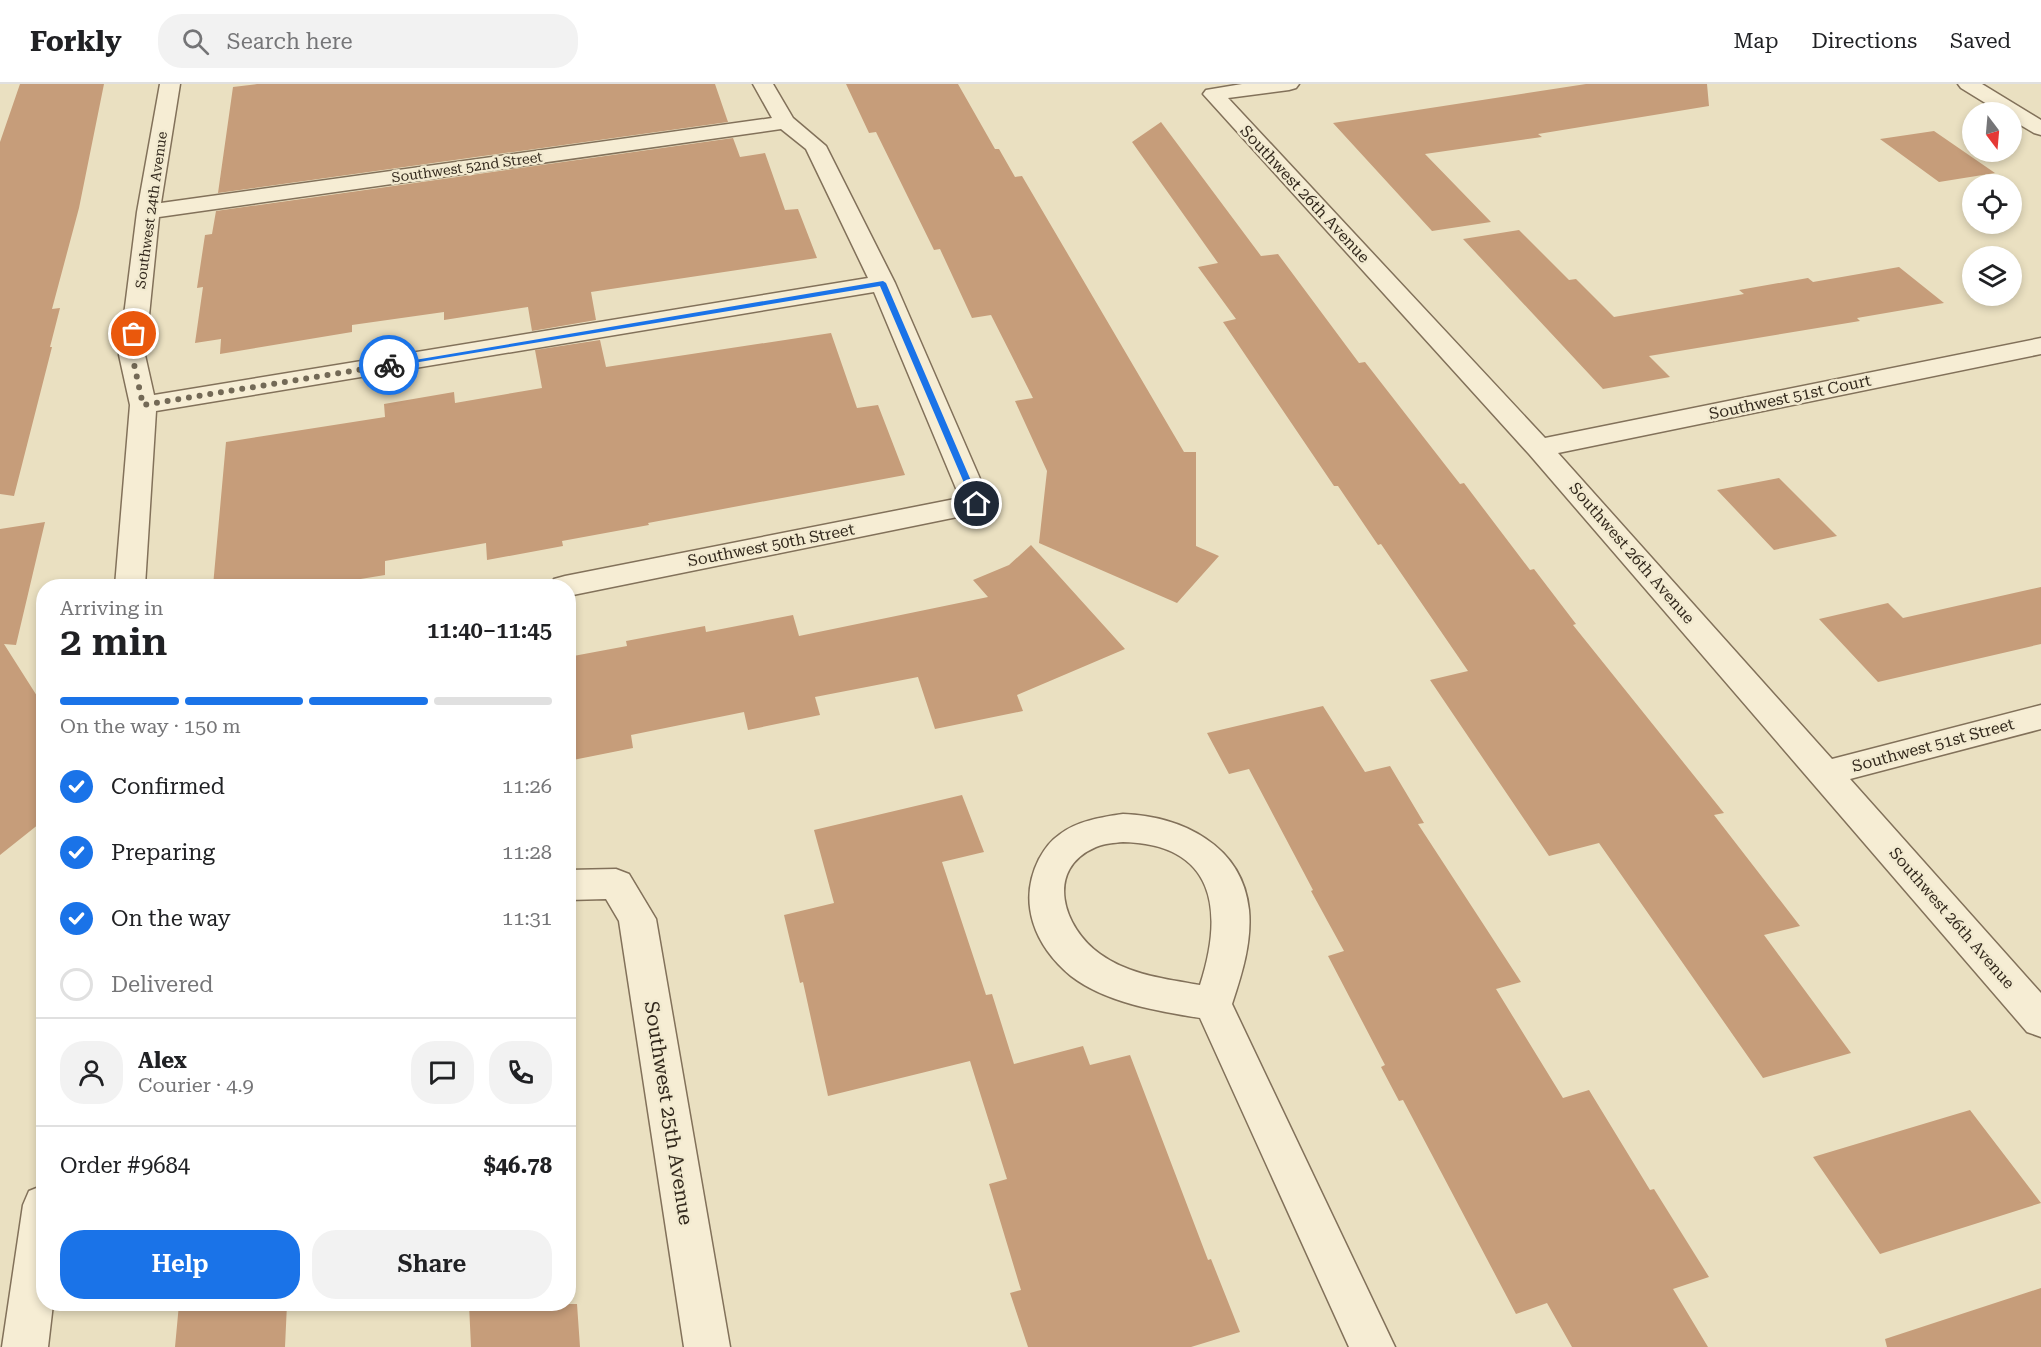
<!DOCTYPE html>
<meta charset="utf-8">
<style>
:root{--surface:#fff;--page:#f2f2f2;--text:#202124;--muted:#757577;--line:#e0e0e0;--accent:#1a73e8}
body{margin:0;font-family:"Roboto Serif",serif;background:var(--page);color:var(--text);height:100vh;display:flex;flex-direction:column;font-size:22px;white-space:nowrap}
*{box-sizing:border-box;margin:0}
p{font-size:20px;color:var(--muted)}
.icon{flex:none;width:33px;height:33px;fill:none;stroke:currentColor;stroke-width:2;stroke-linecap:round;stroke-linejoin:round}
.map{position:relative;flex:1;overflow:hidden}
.sheet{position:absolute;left:36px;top:495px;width:540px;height:732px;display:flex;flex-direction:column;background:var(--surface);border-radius:24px;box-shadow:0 3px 9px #0003}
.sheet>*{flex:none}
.needle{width:39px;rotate:164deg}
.buttons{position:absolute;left:1962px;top:18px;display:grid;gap:12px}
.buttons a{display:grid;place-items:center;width:60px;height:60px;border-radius:50%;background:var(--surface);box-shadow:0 3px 9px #0003;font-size:30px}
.pin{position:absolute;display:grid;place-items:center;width:51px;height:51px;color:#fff;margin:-26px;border:3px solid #fff;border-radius:50%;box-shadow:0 2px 6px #0007}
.courier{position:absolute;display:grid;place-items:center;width:60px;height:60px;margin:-30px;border:4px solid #1a73e8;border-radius:50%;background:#fff;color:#222;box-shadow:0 2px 8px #0007}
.headline em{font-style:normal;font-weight:600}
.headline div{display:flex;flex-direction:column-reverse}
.headline{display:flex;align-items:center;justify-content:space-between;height:102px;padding:0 24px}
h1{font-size:39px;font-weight:600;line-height:45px}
.bar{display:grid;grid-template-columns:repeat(4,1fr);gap:9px 6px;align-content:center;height:72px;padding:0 24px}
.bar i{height:8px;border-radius:4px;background:var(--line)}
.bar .selected{background:var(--accent)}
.bar p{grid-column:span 4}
.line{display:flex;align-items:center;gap:15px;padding:0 24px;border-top:2px solid var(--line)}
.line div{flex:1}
.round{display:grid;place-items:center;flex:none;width:63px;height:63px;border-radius:24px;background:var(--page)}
ol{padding:0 24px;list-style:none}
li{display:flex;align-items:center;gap:18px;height:66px}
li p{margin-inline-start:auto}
li .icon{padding:6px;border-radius:50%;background:var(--accent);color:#fff;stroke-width:4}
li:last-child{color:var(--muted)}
li i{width:33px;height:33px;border:3px solid var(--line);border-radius:50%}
.cta{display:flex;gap:12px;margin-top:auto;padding:12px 24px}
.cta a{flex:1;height:69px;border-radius:24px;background:var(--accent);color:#fff;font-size:24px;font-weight:600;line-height:69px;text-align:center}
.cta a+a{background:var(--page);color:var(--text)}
header{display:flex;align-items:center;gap:36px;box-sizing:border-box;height:84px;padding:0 30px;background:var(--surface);border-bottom:2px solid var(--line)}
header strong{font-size:28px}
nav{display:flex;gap:33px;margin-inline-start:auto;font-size:21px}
.search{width:420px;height:54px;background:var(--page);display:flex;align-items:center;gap:15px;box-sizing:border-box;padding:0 21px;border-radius:24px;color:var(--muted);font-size:22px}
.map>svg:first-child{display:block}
</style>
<header>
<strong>Forkly</strong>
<div class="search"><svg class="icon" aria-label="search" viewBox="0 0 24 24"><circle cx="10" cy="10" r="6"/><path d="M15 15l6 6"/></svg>Search here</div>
<nav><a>Map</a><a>Directions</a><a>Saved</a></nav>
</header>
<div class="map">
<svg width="2041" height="1263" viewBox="0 0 2041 1263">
<rect width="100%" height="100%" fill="#eae0c1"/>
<!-- building -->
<path fill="#c69d7a" d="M20,0H104L79,124L52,225L60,224L50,263H52L14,412L0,410V58Z
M257,0H715L728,38L218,109L233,3Z
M846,0H958L995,65H999L1015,93L1022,92L1184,368H1196V462L1219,472L1177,519L1039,459L1047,387L1015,317L1033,314L991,231L972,234L940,165L934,166L876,48L869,49Z
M1586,0H1707L1709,22L1538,50L1542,53L1425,70L1491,138L1432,147L1333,39Z
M1161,38L1261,172L1278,170L1359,279L1365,278L1460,400L1464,399L1530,486L1534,485L1576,540L1573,541L1724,729L1714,731L1800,842L1764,851L1851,969L1763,994L1599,759L1549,772L1430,596L1468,587L1381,460L1378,461L1338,402H1334L1223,238L1236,235L1198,183L1218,179L1132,58Z
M1934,47L1995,89L1939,98L1880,55Z
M733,54L740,73L765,69L785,126L798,125L817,174L591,208L596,236L532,247L528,223L444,236V228L352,241V248L220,270L221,255L195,259L203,203L197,204L205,151L212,150L216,127Z
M1519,146L1569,196L1576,195L1614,233L1744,210L1739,206L1808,194L1813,198L1899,183L1944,219L1857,234L1860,237L1649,272L1670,293L1603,305L1463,155Z
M831,249L857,324L878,321L905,391L648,439L649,441L562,457L563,462L487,476L486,459L385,477V491L318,502H213L226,358L385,333L384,320L454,308L455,319L542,304L535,266L600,256L606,283Z
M1779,394L1837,452L1774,466L1717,406Z
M45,438L16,561L4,560L44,623V736L0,771V445Z
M1031,461L1125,565L1017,611L1023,627L935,645L918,593L815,613L820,631L748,646L744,628L631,651L633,664L568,677V573L627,562L626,557L705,542L706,548L793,531L799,552L988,513L973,496L1009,481Z
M2041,503V560L1878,598L1819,535L1888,519L1903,534Z
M1323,622L1365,688L1390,682L1424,739L1418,740L1521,898L1496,905L1563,1014L1589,1006L1650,1106L1654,1105L1709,1193L1673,1205L1708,1263H1572L1547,1219L1516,1230L1403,1016L1399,1017L1381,983L1385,981L1328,872L1344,867L1311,807L1313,806L1249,685L1229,690L1207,649Z
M962,711L984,768L942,778L986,911L992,910L1014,980L1083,962L1090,981L1130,971L1208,1176L1211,1175L1240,1248L1191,1263H1028L1010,1209L1021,1206L989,1100L1007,1095L970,977L828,1012L803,898L800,899L784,831L834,819L814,746Z
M1970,1026L2041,1119L1880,1170L1813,1073Z
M2041,1204V1263H1887L1885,1255Z
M179,1220H287L285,1263H175Z
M469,1220H577L580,1263H471Z"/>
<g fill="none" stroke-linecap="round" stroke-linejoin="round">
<defs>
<path id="minor" d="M160,0H180L161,119L772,34L753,0H773L793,34L826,62L895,199L991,420L987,426L977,429L568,512V502H550L554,495L565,492L960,414L874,208L156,327L145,502H115L130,321L119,271L137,128ZM781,45L806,65L868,194L154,311L145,271L159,133Z
M1242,0H1299L1296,4L1289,6L1228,14L1545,354L2041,254V270L1558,369L1832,675L2041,621V645L1850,695L2041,909V953L2027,948L1529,370L1203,10L1206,6Z
M1958,0H1982L2041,36V51L2034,49L2012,36V28H2000L1961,4Z
M1123,730C1181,732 1243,761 1249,826C1252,858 1242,890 1232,920L1395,1263H1349L1200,934C1158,927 1106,919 1071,892C1035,862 1017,819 1039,775C1044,766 1050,757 1059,751C1076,737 1102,733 1123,730ZM1123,758C1216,760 1224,827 1200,901C1166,895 1129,891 1100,870C1063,844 1044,785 1096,763C1105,759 1114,759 1123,758Z
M616,785L629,790L656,835L730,1263H684L619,837L606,815L568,816V786Z
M44,1101V1220H53L48,1263H2L23,1121L29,1107Z"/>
</defs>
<!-- minor casing -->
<use href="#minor" stroke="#82715a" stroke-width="3"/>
<!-- minor -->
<use href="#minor" fill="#f6edd4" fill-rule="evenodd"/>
</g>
<!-- route -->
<path fill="#1a73e8" d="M883,197L886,199L981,420L980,422L973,420L880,202L389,283L385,281Z"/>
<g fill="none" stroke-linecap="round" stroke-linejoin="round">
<!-- done -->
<path stroke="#736956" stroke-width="6" stroke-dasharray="0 10.8" d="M134,250L132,271L143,321L389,281"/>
</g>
<g text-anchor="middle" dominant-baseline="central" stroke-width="5" stroke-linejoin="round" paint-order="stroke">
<!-- far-street labels -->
<g font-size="14" fill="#33291d" stroke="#f2ead0">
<text transform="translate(467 83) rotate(-8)">Southwest 52nd Street</text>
<text transform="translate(151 126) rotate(-82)">Southwest 24th Avenue</text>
</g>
<!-- street labels -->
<g font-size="16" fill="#33291d" stroke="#f2ead0">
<text transform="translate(1305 110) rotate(47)">Southwest 26th Avenue</text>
<text transform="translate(1790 313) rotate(-12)">Southwest 51st Court</text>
<text transform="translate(771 461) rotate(-11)">Southwest 50th Street</text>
<text transform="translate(1632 469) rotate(49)">Southwest 26th Avenue</text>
<text transform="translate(1933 661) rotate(-15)">Southwest 51st Street</text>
<text transform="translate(1952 834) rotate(49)">Southwest 26th Avenue</text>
</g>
<!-- near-street labels -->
<g font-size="20" fill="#33291d" stroke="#f2ead0">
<text transform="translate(669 1029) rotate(81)">Southwest 25th Avenue</text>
</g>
</g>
</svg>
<div class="buttons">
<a><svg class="needle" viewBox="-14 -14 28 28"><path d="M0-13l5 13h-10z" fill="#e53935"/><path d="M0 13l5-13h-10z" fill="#757577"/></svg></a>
<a><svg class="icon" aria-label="locate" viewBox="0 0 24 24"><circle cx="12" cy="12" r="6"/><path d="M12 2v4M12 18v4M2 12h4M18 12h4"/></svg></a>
<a><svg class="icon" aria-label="layers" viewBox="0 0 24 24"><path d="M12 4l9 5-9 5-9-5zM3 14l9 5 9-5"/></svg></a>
</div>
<div class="pin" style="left:134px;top:250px;background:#ea580c"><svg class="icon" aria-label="bag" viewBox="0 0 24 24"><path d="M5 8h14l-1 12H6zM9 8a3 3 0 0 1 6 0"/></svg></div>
<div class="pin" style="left:977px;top:420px;background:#1f2937"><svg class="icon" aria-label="home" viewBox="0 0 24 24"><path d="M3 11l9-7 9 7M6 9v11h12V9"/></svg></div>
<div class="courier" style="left:389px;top:281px"><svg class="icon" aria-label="bike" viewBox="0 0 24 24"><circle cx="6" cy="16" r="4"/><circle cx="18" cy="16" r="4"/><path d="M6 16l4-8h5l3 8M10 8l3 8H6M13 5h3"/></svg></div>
<section class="sheet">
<div class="headline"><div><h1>2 min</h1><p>Arriving in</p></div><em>11:40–11:45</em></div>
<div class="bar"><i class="selected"></i><i class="selected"></i><i class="selected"></i><i></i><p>On the way · 150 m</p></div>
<ol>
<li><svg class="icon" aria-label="check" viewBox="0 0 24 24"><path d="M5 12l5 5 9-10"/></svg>Confirmed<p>11:26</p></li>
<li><svg class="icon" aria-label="check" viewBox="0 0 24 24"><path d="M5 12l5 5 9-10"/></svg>Preparing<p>11:28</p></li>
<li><svg class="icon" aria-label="check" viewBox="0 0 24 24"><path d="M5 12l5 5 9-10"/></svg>On the way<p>11:31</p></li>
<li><i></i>Delivered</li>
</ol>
<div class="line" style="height:108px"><a class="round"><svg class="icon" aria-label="person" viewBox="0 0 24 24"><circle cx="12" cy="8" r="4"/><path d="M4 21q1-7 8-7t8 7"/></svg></a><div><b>Alex</b><p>Courier · 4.9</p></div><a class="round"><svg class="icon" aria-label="chat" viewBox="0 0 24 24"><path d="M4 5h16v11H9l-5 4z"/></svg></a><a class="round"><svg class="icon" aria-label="phone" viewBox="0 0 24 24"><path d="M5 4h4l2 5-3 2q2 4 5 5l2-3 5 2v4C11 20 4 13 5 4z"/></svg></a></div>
<div class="line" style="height:78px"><div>Order #9684</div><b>$46.78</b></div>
<div class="cta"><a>Help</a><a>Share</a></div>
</section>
</div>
